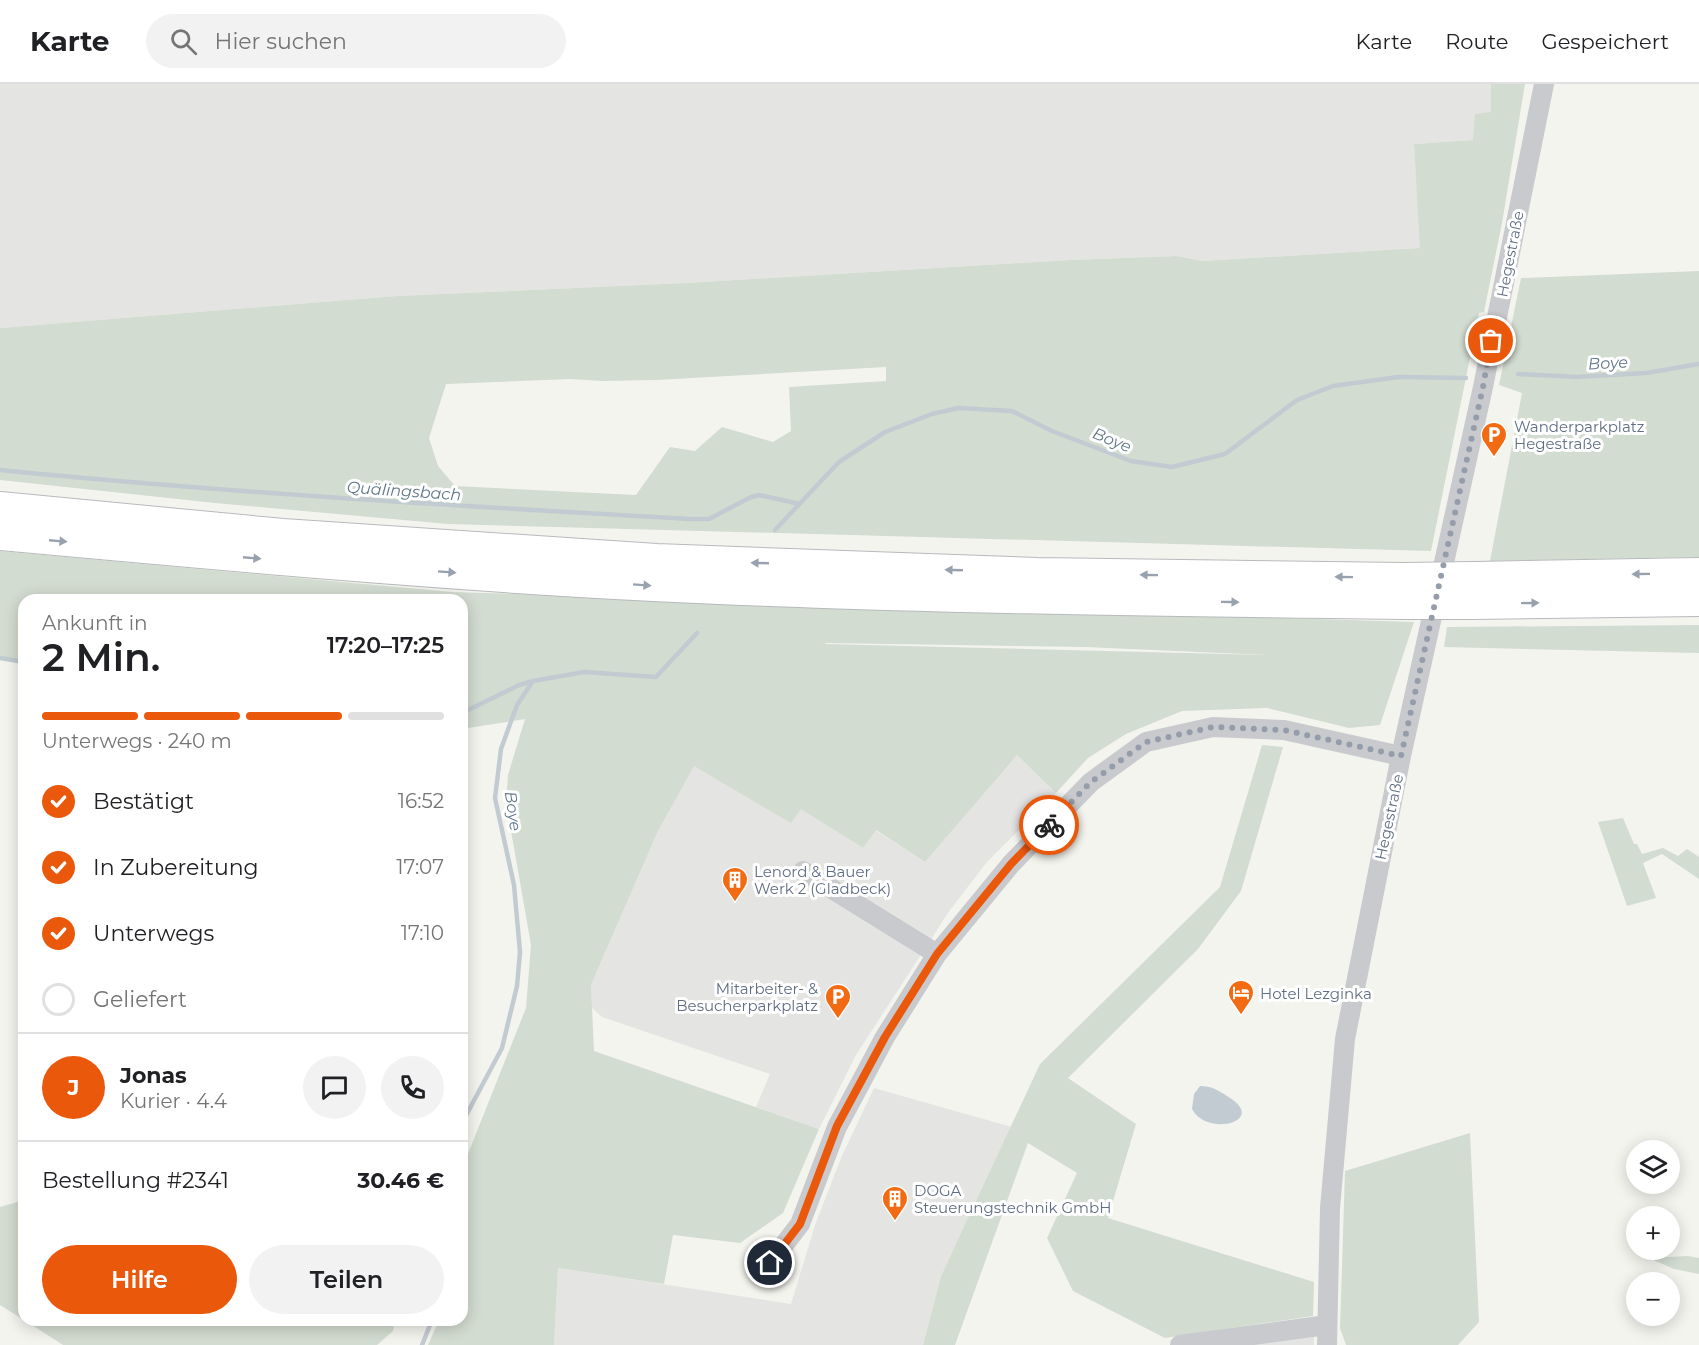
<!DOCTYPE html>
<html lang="de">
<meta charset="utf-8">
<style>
:root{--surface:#fff;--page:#f2f2f2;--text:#202124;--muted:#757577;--line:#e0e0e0;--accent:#ea580c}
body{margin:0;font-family:Montserrat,sans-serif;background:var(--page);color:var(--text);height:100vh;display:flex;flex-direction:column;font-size:22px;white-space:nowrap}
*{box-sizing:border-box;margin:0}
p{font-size:20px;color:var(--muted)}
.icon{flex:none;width:33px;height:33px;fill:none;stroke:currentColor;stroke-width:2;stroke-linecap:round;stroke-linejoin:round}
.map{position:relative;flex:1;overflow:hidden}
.side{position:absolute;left:18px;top:510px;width:450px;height:732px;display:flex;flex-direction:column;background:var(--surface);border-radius:18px;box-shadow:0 3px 15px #0003}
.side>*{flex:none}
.fabs{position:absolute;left:1626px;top:1056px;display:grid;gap:12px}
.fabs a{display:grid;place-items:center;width:54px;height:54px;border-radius:50%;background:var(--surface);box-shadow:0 3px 15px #0003;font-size:30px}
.pin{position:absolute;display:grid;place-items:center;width:51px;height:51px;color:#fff;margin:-26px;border:3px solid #fff;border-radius:50%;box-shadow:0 2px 6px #0007}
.courier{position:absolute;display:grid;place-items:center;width:60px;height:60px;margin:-30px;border:4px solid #ea580c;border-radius:50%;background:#fff;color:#222;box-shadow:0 2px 8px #0007}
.summary em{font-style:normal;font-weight:600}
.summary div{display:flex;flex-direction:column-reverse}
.summary{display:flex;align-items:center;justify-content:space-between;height:102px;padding:0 24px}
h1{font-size:39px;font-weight:600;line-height:45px}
.bar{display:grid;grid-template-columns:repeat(4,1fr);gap:9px 6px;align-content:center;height:72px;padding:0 24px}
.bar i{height:8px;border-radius:4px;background:var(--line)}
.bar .active{background:var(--accent)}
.bar p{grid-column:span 4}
.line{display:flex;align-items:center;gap:15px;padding:0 24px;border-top:2px solid var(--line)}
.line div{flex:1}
.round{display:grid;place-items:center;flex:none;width:63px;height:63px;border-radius:32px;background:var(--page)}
ol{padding:0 24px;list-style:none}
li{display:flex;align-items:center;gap:18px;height:66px}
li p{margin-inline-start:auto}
li .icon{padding:6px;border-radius:50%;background:var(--accent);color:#fff;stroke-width:4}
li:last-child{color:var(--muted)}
li i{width:33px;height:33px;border:3px solid var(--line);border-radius:50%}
.cta{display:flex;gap:12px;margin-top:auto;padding:12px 24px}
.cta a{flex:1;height:69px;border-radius:36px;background:var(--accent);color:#fff;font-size:24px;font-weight:600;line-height:69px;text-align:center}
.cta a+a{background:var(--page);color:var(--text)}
header{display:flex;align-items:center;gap:36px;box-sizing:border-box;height:84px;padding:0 30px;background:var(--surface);border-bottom:2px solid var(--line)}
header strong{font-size:28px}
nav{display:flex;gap:33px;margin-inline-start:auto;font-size:21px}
.search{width:420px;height:54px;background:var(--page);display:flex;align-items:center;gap:15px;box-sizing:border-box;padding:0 21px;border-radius:33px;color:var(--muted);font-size:22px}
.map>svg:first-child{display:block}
</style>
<header>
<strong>Karte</strong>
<div class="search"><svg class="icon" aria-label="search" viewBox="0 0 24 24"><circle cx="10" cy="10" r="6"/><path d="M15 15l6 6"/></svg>Hier suchen</div>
<nav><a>Karte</a><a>Route</a><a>Gespeichert</a></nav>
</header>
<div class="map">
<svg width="1699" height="1261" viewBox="0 0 1699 1261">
<rect width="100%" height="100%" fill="#f4f4ef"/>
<!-- built -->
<path fill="#e4e5e3" d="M0,0H1491V28L1473,56L1414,60L1421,164L1202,177L1177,172L1070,176L685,199L397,212L0,244Z
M1016,670L1056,709L987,778L950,826L856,971L819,1045L756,1023L770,990L602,933L592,924L591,901L658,747L694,681L791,738L801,724L863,764L875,746L925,778Z
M874,1004L1012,1043L941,1192L923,1261H554L558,1184L791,1220L815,1141L841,1074Z
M1314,1249V1261H1231Z"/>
<!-- green -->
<path fill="#d3dcd0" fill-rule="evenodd" d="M1491,0H1525L1502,139L1484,228L1479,229L1431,467L448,440L215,419L0,396V244L397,212L685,199L1070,176L1177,172L1202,177L1420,164L1414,60L1473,56L1475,30L1491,28ZM886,283V297L789,303L791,347L773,358L722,343L695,367L670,363L636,411L455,402L438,382L429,354L446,300L571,295L602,297L657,296Z
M1699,187V473L1490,477L1522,309L1499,301L1521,194Z
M0,467L453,508L1414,538L1380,641L1349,644L1267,624L1182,627L1126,650L1088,674L1056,709L1017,671L925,778L876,746L863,764L801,725L791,739L694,682L658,747L591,901L594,967L819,1045L783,1129L740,1159L673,1151L664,1200L558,1184L554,1261H428L439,1236H462V1085L526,924L531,861L506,718L508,691L525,635L462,645V516H24V579L0,575ZM825,559L1085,563L1267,571L826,560Z
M1699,541V569L1444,563L1447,543Z
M1262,661L1283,663L1241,807L1198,865L1068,994L1136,1040L1108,1134L1314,1198L1313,1232L1165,1254L1073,1207L1047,1154L1077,1089L1028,1059L955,1261H923L941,1192L1040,980L1220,803Z
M1623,734L1634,760H1637L1642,770L1663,764L1678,772L1687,765L1699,773V795L1662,770L1643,779L1656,814L1627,822L1598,738Z
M1470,1049L1479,1238L1458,1261H1346L1340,1244L1345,1087Z
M24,1116V1236L0,1221V1123Z
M1688,1172L1699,1174V1190L1674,1185L1649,1174Z
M24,1236H395L393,1247L377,1261H63Z"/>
<!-- water -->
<path fill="#c2cbd1" d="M1200,1002C1211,1002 1218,1006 1227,1012C1270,1037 1207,1054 1192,1025L1194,1010Z"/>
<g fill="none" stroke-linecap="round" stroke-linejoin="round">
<!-- stream -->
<path stroke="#c2cbd1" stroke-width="4.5" d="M1518,290L1577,293L1646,289L1699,280
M0,386C230,409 460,422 690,435H709L749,414L759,411L800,420
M775,446L839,378L885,348L932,330L958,324L1012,327L1052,347L1131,377L1172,383L1225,370L1297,316L1333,302L1398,293L1466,294
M0,574L24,578
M462,629L519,601L533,597
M462,1039L502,964L517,902L520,868L514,801L495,714L501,665L517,621L533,597L584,588L656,593L697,549
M422,1261L432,1236"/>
<defs>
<path id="highway" d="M0,423L283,450L656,475L1037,489L1403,494
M0,451C218,471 436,491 654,502C903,514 1152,517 1402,520
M1475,493L1699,489
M1472,520L1699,517"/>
</defs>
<!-- highway casing -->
<use href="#highway" stroke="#b7babd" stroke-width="32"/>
<!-- minor -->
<path stroke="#c8cace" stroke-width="20" d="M803,787L937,870
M770,1179L800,1140L837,1043L885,953L937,870L1011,780L1091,698L1146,658L1213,643L1284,646L1401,672
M1180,1261L1327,1241
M1327,1261L1330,1124L1345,955L1401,672L1483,303L1544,0"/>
<!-- highway -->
<use href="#highway" stroke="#fff" stroke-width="30"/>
<defs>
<path id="highway-bridge" d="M1403,494L1475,493
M1402,520H1472"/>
</defs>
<!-- highway-bridge casing -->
<use href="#highway-bridge" stroke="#b7babd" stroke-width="32" stroke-linecap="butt"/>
<!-- highway-bridge -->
<use href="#highway-bridge" stroke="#fff" stroke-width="30"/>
</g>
<!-- one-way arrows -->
<defs><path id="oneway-solid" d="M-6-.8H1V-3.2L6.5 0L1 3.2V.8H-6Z" transform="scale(1.5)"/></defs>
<g fill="#98a1ae">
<use href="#oneway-solid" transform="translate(58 457) rotate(5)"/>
<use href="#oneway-solid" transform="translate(252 474) rotate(5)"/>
<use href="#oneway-solid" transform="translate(760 479) rotate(-178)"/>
<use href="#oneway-solid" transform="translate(954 486) rotate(-178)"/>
<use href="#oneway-solid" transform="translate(447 488) rotate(4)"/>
<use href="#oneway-solid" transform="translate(1641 490) rotate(179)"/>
<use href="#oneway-solid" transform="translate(1149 491) rotate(-179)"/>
<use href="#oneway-solid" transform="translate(1344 493) rotate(-179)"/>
<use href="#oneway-solid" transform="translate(642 501) rotate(4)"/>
<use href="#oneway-solid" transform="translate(1230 518) rotate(1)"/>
<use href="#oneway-solid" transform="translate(1530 519) rotate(-1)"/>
</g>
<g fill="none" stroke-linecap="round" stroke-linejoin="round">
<!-- done -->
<path stroke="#949da9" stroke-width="6" stroke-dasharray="0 10.8" d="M1049,741L1091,698L1146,658L1213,643L1284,646L1401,672L1483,303L1491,257"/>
<!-- route -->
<path stroke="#ea580c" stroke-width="8" d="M770,1179L800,1140L837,1042L885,953L937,870L1011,780L1049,741"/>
</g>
<!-- icons -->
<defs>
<symbol id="parking-pin" viewBox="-11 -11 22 30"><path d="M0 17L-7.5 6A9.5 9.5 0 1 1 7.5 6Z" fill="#f26a11" stroke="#fff"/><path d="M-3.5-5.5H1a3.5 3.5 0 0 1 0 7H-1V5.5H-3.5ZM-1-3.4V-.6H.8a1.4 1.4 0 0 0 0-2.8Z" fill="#fff"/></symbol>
<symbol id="building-pin" viewBox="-11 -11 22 30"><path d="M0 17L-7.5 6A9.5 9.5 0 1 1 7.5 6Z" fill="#f26a11" stroke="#fff"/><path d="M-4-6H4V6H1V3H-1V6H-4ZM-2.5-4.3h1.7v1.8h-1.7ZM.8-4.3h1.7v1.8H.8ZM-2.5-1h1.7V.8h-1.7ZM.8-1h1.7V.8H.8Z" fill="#fff"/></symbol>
<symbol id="hotel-pin" viewBox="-11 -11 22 30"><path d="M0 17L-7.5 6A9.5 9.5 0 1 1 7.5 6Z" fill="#f26a11" stroke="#fff"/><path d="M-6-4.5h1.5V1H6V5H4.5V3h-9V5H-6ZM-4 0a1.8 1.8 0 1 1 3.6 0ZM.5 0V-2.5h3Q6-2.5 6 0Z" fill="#fff"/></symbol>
</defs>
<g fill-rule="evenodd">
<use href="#parking-pin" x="1479" y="336" width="30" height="40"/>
<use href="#building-pin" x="720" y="781" width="30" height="40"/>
<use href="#hotel-pin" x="1226" y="894" width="30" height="40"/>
<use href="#parking-pin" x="823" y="898" width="30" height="40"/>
<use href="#building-pin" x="880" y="1100" width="30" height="40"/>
</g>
<g text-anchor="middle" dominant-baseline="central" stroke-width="6" stroke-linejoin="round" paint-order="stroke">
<!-- street labels -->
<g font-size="15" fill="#606e83" stroke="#fff">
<text transform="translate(1510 170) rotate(-79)">Hegestraße</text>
<text transform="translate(1389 733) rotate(-78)">Hegestraße</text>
</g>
<!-- poi labels -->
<g font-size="15" fill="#606e83" stroke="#fff" text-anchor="start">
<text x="1514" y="342">Wanderparkplatz<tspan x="1514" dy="17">Hegestraße</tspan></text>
<text x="754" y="787">Lenord &amp; Bauer<tspan x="754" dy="17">Werk 2 (Gladbeck)</tspan></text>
<text x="818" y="904" text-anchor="end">Mitarbeiter- &amp;<tspan x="818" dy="17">Besucherparkplatz</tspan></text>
<text x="1260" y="909">Hotel Lezginka</text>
<text x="914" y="1106">DOGA<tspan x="914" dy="17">Steuerungstechnik GmbH</tspan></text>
</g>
<!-- water labels -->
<g font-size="16" font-style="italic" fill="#607788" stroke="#fff">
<text transform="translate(1608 279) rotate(-3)">Boye</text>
<text transform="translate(1112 356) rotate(22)">Boye</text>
<text transform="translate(404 407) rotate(4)">Quälingsbach</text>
<text transform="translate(513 727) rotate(82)">Boye</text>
</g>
</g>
</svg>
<div class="fabs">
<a><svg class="icon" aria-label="layers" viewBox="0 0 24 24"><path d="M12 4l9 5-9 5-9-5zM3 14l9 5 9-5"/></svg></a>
<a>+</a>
<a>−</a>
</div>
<div class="pin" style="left:1491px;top:257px;background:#ea580c"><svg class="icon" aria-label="bag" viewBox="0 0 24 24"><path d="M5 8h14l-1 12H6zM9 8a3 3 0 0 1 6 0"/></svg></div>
<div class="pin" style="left:770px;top:1179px;background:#1f2937"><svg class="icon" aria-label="home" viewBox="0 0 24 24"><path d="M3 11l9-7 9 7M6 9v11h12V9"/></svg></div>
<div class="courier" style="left:1049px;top:741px"><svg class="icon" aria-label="bike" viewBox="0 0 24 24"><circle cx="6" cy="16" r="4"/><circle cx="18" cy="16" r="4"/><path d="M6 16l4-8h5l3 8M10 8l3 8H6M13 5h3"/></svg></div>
<section class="side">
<div class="summary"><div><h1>2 Min.</h1><p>Ankunft in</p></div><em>17:20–17:25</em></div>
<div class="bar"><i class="active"></i><i class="active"></i><i class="active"></i><i></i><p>Unterwegs · 240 m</p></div>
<ol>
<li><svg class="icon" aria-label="check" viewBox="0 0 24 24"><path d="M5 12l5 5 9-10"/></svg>Bestätigt<p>16:52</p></li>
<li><svg class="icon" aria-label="check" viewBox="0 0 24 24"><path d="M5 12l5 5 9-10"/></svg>In Zubereitung<p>17:07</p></li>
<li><svg class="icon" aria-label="check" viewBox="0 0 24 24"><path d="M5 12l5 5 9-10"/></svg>Unterwegs<p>17:10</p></li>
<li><i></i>Geliefert</li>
</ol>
<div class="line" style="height:108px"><b class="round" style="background:var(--accent);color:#fff">J</b><div><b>Jonas</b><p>Kurier · 4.4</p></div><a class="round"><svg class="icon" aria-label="chat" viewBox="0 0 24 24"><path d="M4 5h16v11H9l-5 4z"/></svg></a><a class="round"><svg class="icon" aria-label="phone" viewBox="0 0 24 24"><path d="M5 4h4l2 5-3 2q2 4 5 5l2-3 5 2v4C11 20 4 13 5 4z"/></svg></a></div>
<div class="line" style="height:78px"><div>Bestellung #2341</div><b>30.46 €</b></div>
<div class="cta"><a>Hilfe</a><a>Teilen</a></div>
</section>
</div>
